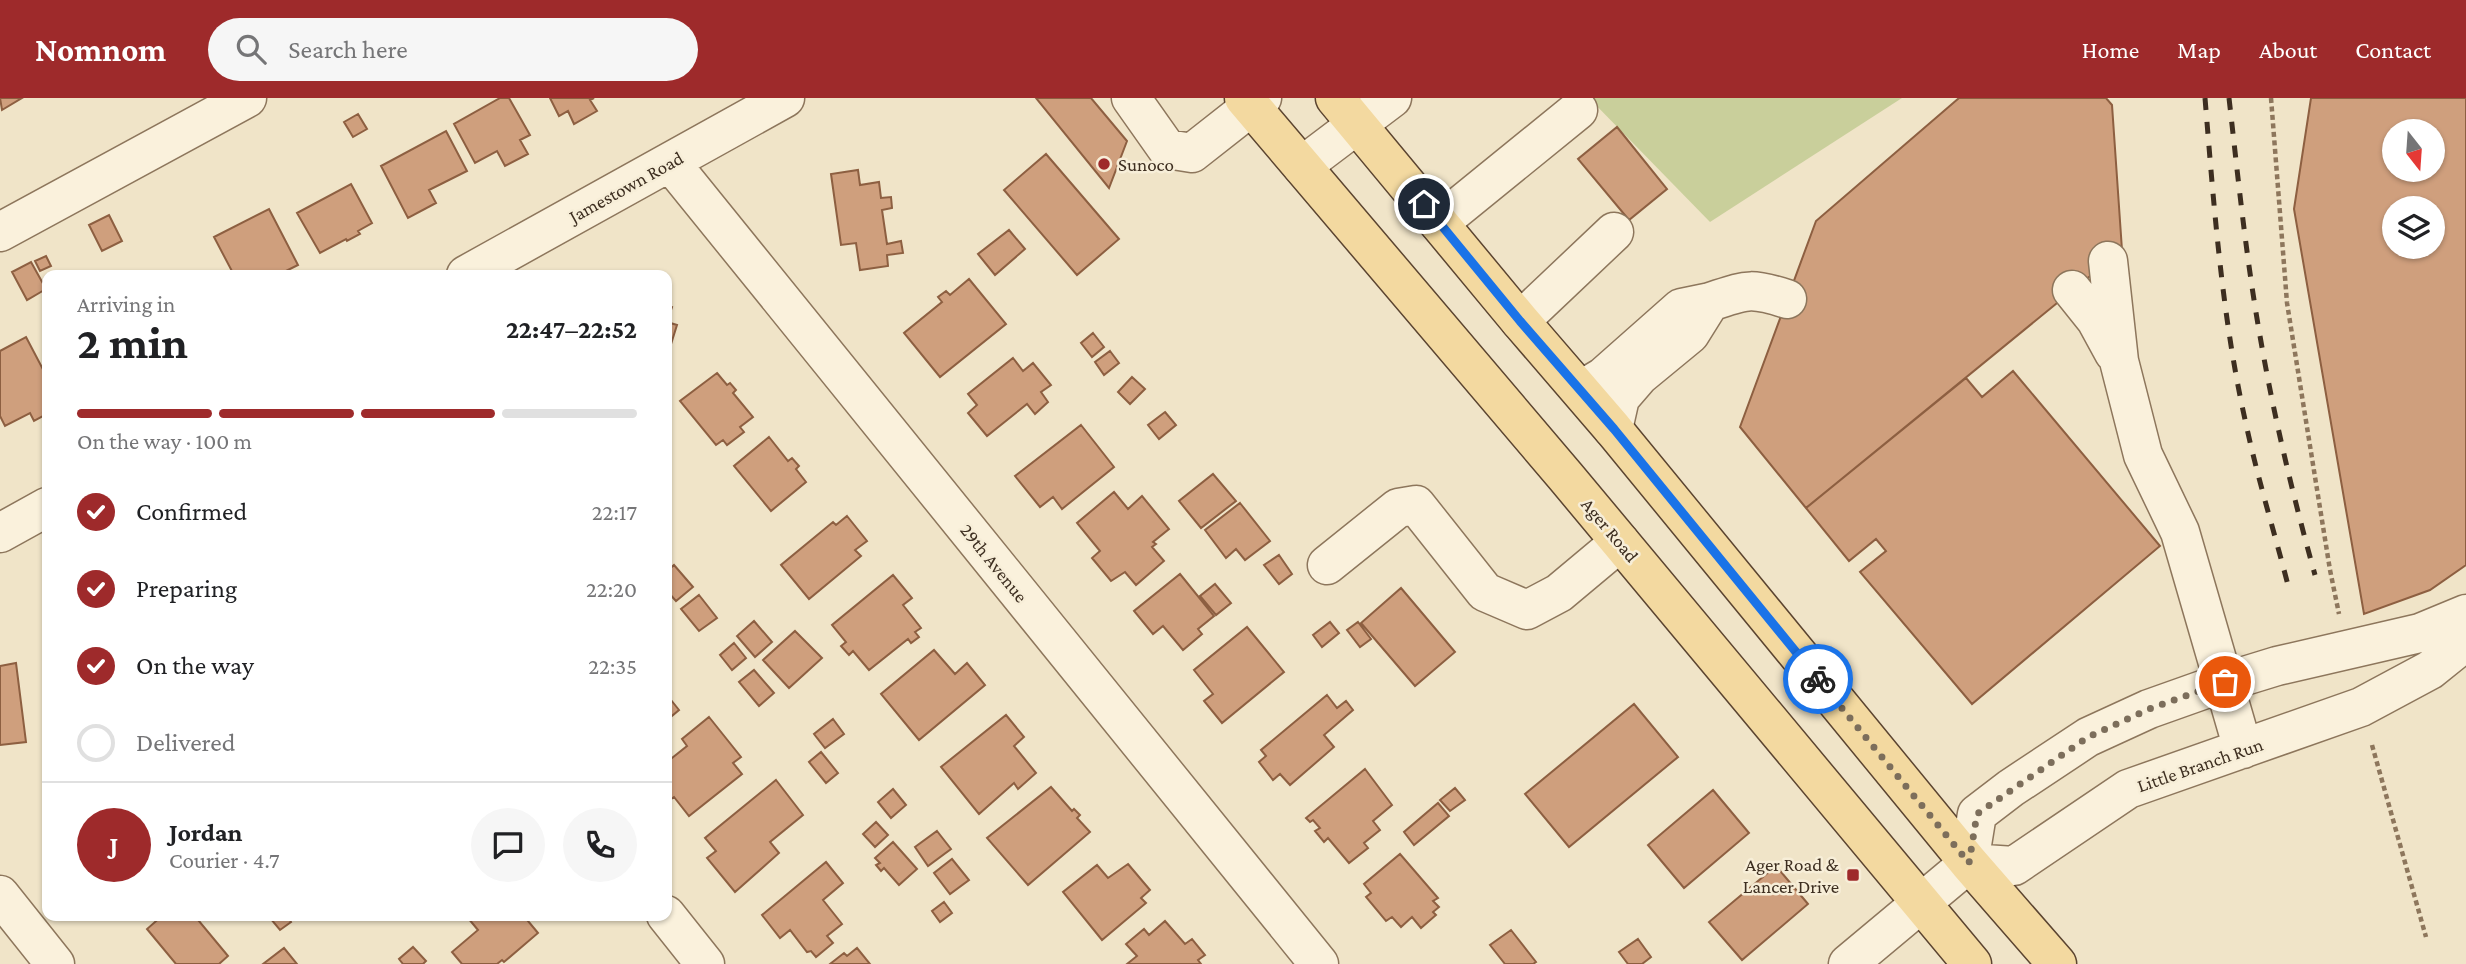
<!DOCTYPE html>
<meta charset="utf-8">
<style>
:root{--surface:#fff;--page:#f6f6f6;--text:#202124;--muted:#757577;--line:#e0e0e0;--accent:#9e2a2b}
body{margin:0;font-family:"Crimson Pro",serif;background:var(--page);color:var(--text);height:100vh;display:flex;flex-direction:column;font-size:26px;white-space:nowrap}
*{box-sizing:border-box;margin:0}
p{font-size:23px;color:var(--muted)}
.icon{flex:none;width:38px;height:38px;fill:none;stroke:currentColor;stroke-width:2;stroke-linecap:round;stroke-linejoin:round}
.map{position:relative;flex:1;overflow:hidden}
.details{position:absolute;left:42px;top:172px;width:630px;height:651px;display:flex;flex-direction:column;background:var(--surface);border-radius:14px;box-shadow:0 2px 5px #0004}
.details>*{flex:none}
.needle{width:46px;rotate:163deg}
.tools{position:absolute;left:2382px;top:21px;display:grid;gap:14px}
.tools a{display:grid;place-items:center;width:63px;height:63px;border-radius:50%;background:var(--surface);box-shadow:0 2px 5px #0004;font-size:35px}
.pin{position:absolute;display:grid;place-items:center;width:60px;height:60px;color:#fff;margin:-30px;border:4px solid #fff;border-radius:50%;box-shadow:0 2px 7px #0007}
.courier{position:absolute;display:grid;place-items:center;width:70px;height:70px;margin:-35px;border:5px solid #1a73e8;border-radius:50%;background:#fff;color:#222;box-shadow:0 2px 9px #0007}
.head em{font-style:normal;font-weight:700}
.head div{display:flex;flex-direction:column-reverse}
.head{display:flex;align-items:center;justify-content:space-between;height:119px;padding:0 35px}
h1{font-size:46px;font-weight:700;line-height:52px}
.bar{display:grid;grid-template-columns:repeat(4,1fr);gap:10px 7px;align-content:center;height:84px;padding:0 35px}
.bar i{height:9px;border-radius:5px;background:var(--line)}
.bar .active{background:var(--accent)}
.bar p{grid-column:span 4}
.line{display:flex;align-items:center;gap:18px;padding:0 35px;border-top:2px solid var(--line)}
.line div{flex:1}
.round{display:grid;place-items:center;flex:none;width:74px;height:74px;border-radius:37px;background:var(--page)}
ol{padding:0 35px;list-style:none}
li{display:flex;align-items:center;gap:21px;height:77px}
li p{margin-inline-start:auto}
li .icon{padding:7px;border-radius:50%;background:var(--accent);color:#fff;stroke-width:4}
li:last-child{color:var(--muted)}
li i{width:38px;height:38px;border:4px solid var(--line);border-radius:50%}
header{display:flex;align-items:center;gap:42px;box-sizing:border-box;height:98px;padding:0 35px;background:var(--accent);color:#fff}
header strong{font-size:33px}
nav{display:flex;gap:38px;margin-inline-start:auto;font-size:24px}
.search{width:490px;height:63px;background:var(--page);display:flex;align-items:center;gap:18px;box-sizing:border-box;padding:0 24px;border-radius:38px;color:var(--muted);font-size:26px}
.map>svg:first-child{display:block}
</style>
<header>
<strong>Nomnom</strong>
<div class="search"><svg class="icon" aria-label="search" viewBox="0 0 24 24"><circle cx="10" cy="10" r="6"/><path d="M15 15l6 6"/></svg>Search here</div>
<nav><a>Home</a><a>Map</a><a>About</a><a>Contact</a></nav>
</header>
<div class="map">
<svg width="2466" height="866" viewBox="0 0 2466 866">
<rect width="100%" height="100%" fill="#f0e4c8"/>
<!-- green -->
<path fill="#c9cf9b" d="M1589,0H1902L1710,124Z"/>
<!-- building -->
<path fill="#cf9f7d" stroke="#8d5f41" stroke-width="2" fill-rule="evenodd" d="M0,0H22L2,12Z
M500,0H509L530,37L520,42L528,56L505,68L497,53L475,65L454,26Z
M550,0H594L590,2L597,13L574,26L568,13L559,18Z
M1036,0H1091L1127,43L1109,90Z
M1959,0H2106L2112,7L2122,152L1806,410L1740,329L1816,123Z
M2311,0H2466V467L2430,492L2364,516L2294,111ZM2394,33H2432V72H2394ZM2394,110H2432V149H2394Z
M358,16L367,31L353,39L344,24Z
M1617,29L1667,91L1629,122L1578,61Z
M446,33L467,73L429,92L436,105L408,120L381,68Z
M1046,56L1119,141L1077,177L1004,92Z
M858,72L860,87L879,84L881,100L891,99L892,110L882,112L887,146L901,143L903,155L887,157L888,168L860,172L856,145L841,147L831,76Z
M351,86L372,125L358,133L360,136L347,143L346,141L320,155L297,115Z
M269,111L298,167L278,177H234L214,139Z
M109,117L122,143L102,153L89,127Z
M1009,132L1025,151L995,177L978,156Z
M46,158L51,168L40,173L35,163Z
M31,164L46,191L27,202L12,174Z
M969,181L1006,226L940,279L904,235L942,204L938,199L946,193L950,197Z
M667,207L672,209L667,224L677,227L667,259Z
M1093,235L1104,249L1092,259L1081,245Z
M26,239L47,279V316L34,323L30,315L5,328L0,318V253Z
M1110,253L1119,265L1104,277L1095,264Z
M1013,260L1023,273L1033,265L1051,287L1041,294L1048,304L1035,316L1027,306L987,338L968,315L977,307L968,296Z
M2013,273L2160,448L1972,606L1860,474L1886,453L1876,441L1849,463L1806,410L1966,280L1982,299Z
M717,275L727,287L730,285L736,292L733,295L753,319L740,329L744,334L727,347L723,342L716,347L680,303Z
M1132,279L1145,291L1130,306L1118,294Z
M1165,314L1176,327L1159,341L1148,327Z
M1081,327L1114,369L1062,411L1053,399L1040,409L1015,378Z
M769,339L788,363L792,360L799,368L796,371L806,384L771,413L734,368Z
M1213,376L1236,403L1201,430L1179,403Z
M1114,394L1128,411L1142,398L1169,431L1153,444L1156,446L1152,449L1164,463L1136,487L1125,474L1111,483L1092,460L1100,453L1077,425Z
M1240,405L1270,443L1245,462L1236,451L1226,460L1205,432Z
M847,418L867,443L855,452L861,458L809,501L781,467L833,424L836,427Z
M1279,457L1292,476L1279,486L1264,467Z
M674,467L693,489L676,503L667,493V473Z
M1180,476L1214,518L1198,531L1202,536L1183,552L1163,528L1153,536L1134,513Z
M893,477L912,500L903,507L921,530L915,534L919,539L911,545L908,541L869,572L853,553L849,557L841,548L846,544L832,527Z
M1215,486L1231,505L1216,517L1200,498Z
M1401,490L1455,554L1415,588L1361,525Z
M699,497L717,520L699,533L681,511Z
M754,523L772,544L755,559L737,538Z
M1330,524L1339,535L1322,549L1313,537Z
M1358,524L1371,541L1360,549L1347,532Z
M1247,529L1284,574L1222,625L1204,603L1213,596L1194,572Z
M795,533L822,560L789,590L763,562Z
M734,545L746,560L732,572L720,557Z
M934,552L955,576L967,565L985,587L919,642L881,596Z
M16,565L26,644L0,647V568Z
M754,572L774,595L759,608L739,584Z
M667,597L679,612L667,622Z
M1327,597L1337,610L1346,603L1353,612L1324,637L1334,649L1290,687L1280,676L1273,682L1259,664L1266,658L1261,652Z
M1634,606L1678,659L1569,749L1525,696Z
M1006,617L1024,639L1014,648L1036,675L1018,691L1014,685L979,716L941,669Z
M709,619L741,659L733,665L742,676L689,718L674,699L667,704V664L687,648L682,641Z
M833,621L844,636L825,650L814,636Z
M821,654L838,675L826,685L809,664Z
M1365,671L1392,707L1373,723L1380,732L1364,745L1368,750L1349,765L1328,740L1324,744L1315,733L1320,730L1313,722L1310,724L1306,720Z
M776,682L803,717L770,744L779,755L735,794L707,760L716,753L705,740Z
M1051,689L1072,713L1074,711L1080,717L1077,720L1090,734L1028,787L987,740Z
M1455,690L1465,702L1450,713L1440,702Z
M893,691L906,707L891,720L878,704Z
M1713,692L1749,735L1684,790L1648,747Z
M1438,705L1449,718L1414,747L1404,734Z
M876,724L888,737L875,749L863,736Z
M937,733L951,751L928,768L915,749Z
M893,744L917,771L899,787L884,770L881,773L876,767L880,765L875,760Z
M1400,756L1438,800L1433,803L1439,809L1433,814L1436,817L1421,830L1412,819L1401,829L1392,819L1386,823L1366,799L1371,795L1364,786Z
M952,761L969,782L950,796L934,775Z
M826,764L843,785L823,802L842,826L827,838L833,845L816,859L811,853L807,854L790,832L780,840L762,817Z
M1128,766L1150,792L1141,800L1146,805L1102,842L1063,794L1097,767L1108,780Z
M1776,768L1808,806L1742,862L1709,824Z
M944,804L952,815L940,824L932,813Z
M163,817H194L228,858L219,866H176L147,831Z
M274,817H286L291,824L280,832L270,820Z
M471,817H531L532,819L528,823L538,835L504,864L502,862L497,866H462L452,854L478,832L468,820Z
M1165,823L1185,846L1192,841L1205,857L1198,862L1201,866H1127L1137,858L1126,846L1144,831L1149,837Z
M1511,832L1536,864L1533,866H1505L1490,847Z
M1638,841L1651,859L1642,866H1628L1619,854Z
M413,849L426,863L423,866H403L399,861Z
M284,850L297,866H263Z
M857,850L870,866H830L844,855L847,858Z"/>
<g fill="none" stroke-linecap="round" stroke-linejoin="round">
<defs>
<path id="minor" d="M1131,0L1167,51L1192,55L1262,0
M670,64L1319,866
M1302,68L1392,0
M1439,125L1578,12
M0,134L247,0
M2108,163L2119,263L2143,357L2180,434L2243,651
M466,177L785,0
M2072,192L2096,222L2114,255
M1710,204C1747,192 1749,189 1787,201
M1520,223L1614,134
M1581,292L1603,279L1681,210L1710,204L1690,236L1639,278L1620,300L1613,331
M0,435L47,409
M1327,467L1398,410L1416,407L1485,494L1527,512L1559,495L1620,444
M1969,765L1977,716L2011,690L2088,639L2149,611L2225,584L2277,568L2420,535L2466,516
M1969,765L2014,768L2128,691L2361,609L2430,572L2466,543
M0,797L55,866
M666,817L705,866
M1848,866L1969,765"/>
<path id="major" d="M1244,0L1566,379L1972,866
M1335,0L1520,223L1613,331L1969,765L2057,866"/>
</defs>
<!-- minor casing -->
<use href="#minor" stroke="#8d765c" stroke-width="41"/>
<!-- major casing -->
<use href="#major" stroke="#5b4430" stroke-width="41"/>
<!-- path -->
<path stroke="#8d765c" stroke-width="4.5" stroke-dasharray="5 3.5" stroke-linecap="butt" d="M2271,0L2287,205L2330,472L2339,516
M2372,647L2426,839"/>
<!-- minor -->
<use href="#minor" stroke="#faf1dc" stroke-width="38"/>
<!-- major -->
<use href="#major" stroke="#f3d9a0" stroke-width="38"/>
<!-- rail -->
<path stroke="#3d2e20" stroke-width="5" stroke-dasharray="12 12" stroke-linecap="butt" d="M2205,0C2214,109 2222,220 2246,326C2258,382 2275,436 2289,491
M2229,0C2238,79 2246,159 2260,238C2274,319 2293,398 2315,477"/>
</g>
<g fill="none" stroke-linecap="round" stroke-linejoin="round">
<!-- done -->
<path stroke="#7c6e5b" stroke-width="7" stroke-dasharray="0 12.6" d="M1818,581L1969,765L1977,716L2088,639L2149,611L2225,584"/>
<!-- route -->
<path stroke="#1a73e8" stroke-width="9" d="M1424,106L1520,223L1614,331L1818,581"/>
</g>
<!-- markers -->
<g fill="#9e2a2b" stroke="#f7eed8" stroke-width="2.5">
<circle cx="1104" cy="66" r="7"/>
<rect x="1846" y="770" width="14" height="14" rx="3.5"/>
</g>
<g text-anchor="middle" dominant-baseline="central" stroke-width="5" stroke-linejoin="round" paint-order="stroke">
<!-- poi labels -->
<g font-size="19" fill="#3d2e20" stroke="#f7eed8" text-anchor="start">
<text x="1118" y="66">Sunoco</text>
<text x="1839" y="766" text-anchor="end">Ager Road &amp;<tspan x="1839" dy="22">Lancer Drive</tspan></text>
</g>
<!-- street labels -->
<g font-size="19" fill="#3d2e20" stroke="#f7eed8">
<text transform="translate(626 89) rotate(-29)">Jamestown Road</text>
<text transform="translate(1610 432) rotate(50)">Ager Road</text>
<text transform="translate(994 465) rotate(51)">29th Avenue</text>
<text transform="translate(2200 667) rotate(-19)">Little Branch Run</text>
</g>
</g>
</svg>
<div class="tools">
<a><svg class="needle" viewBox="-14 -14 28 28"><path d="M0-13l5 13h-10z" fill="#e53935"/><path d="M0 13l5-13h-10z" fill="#757577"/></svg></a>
<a><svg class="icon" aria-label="layers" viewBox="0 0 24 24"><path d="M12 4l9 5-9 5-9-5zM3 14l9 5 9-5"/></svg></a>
</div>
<div class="pin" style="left:2225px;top:584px;background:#ea580c"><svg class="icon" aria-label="bag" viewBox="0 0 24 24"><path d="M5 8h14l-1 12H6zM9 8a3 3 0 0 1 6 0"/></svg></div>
<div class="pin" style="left:1424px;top:106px;background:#1f2937"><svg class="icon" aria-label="home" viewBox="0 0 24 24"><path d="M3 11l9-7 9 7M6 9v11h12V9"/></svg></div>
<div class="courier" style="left:1818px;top:581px"><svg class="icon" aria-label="bike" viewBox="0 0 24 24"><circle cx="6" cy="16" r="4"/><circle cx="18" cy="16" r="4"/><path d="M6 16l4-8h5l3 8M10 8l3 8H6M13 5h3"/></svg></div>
<section class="details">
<div class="head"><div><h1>2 min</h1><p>Arriving in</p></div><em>22:47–22:52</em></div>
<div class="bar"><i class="active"></i><i class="active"></i><i class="active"></i><i></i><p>On the way · 100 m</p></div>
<ol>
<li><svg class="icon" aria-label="check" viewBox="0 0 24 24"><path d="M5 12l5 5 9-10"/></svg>Confirmed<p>22:17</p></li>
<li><svg class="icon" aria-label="check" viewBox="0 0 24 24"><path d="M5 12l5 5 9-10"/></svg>Preparing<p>22:20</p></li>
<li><svg class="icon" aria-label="check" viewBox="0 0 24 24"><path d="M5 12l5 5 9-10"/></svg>On the way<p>22:35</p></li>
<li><i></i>Delivered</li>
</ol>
<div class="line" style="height:126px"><b class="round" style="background:var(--accent);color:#fff">J</b><div><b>Jordan</b><p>Courier · 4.7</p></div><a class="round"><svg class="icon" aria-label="chat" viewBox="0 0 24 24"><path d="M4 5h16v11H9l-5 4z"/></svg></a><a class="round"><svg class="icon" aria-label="phone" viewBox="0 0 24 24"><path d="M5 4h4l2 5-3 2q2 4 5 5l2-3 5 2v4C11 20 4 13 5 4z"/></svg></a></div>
</section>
</div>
